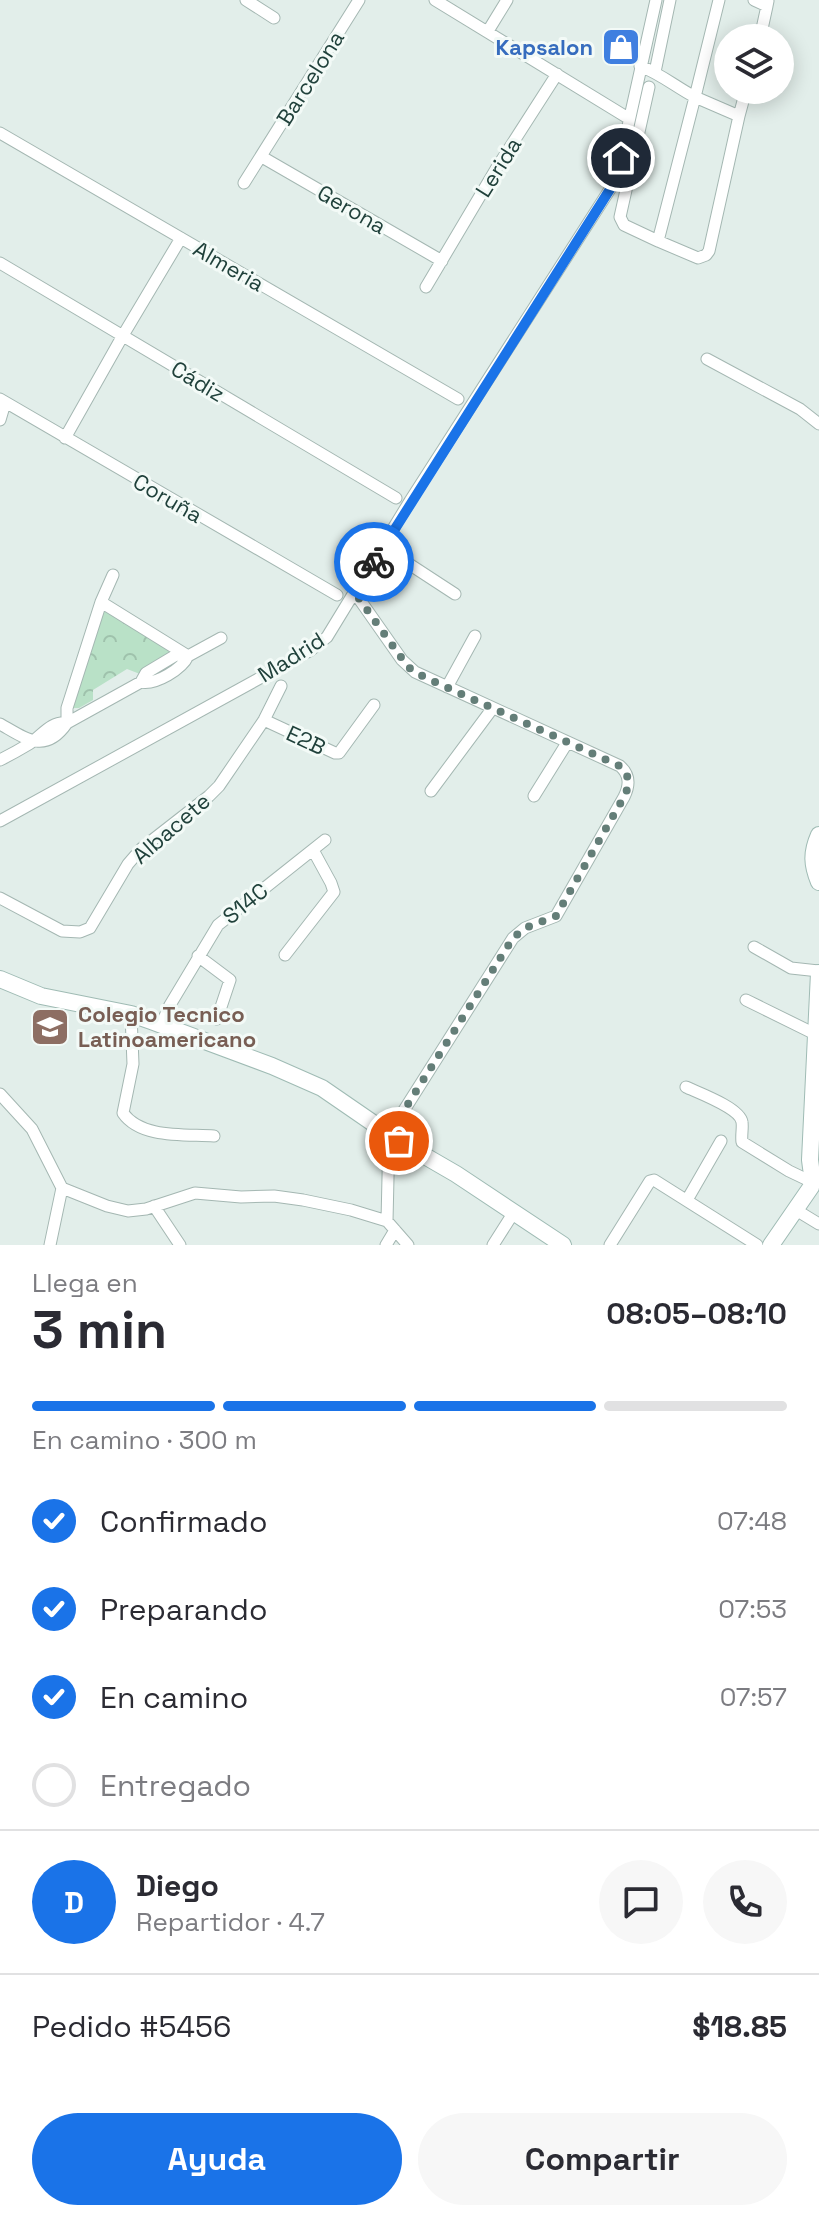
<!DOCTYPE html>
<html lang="es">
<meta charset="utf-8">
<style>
:root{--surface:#fff;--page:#f7f7f7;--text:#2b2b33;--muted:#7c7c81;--line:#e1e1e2;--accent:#1a73e8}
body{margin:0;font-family:"Space Grotesk",sans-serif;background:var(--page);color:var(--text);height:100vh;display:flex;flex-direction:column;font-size:30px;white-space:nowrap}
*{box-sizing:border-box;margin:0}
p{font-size:26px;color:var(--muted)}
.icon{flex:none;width:44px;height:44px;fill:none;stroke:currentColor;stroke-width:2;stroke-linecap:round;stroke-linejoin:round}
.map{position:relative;height:1245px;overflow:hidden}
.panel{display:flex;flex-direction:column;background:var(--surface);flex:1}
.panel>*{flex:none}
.controls{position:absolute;left:714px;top:24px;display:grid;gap:16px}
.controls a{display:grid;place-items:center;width:80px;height:80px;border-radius:50%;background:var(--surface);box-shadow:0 4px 20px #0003;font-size:40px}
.pin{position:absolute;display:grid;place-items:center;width:68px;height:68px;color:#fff;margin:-34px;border:4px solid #fff;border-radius:50%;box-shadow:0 2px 8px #0007}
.courier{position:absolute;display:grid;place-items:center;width:80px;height:80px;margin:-40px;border:6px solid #1a73e8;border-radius:50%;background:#fff;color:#222;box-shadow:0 2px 10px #0007}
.overview em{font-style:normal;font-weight:700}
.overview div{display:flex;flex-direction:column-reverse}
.overview{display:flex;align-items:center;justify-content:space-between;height:136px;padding:0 32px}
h1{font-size:52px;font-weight:700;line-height:60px}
.bar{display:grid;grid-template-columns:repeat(4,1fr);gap:12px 8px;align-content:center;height:96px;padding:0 32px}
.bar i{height:10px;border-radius:6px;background:var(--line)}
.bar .selected{background:var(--accent)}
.bar p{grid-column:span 4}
.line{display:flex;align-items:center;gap:20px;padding:0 32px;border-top:2px solid var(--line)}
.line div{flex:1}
.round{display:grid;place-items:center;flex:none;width:84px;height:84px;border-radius:42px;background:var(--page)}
ol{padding:0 32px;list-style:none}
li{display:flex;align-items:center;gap:24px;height:88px}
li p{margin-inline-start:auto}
li .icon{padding:8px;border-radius:50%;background:var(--accent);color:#fff;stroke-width:4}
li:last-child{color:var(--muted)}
li i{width:44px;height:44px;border:4px solid var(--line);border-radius:50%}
.action{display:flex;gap:16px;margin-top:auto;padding:16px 32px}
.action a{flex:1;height:92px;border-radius:48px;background:var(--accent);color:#fff;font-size:32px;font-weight:700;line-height:92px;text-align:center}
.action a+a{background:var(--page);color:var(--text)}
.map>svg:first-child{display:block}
</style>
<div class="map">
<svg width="819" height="1245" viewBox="0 0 819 1245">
<defs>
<pattern id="park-crowns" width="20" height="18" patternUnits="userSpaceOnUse" patternTransform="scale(2)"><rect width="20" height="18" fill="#b9e1c7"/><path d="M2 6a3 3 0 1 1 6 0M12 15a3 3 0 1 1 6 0" fill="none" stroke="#9fc2ac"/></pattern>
</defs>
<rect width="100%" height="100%" fill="#e2eeea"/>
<!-- park -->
<path fill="url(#park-crowns)" d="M105,605L180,646L146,667L140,674L127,669L93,690V700L79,708H74L73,703Z"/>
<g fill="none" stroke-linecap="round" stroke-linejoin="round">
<defs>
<path id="street" d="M246,0L274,18
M435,0L628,118
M754,0L767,6L768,1
M488,31L507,0
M760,38L767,6
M640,66C661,74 676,87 695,97L719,0
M655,72L670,0
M649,87L620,217L624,225L658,241L695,97L739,116L746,90
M0,133L458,399
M262,157L442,261
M244,183L359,0
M658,241L698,258L706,255L709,251L739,116
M0,263L396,498
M426,287L496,169L557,74
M707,359L800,409L819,424
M0,399L337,595
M0,420L5,403
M65,438L122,337L181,238
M383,547L455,594
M355,593L402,660L415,672L620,766C630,775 630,785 624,797L556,916L525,928L513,938L389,1134L387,1221
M101,602L188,656
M141,682L146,673L176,655L188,656L221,638
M447,687L475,636
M264,720L335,753H339L374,705
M67,723V708L101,602L113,575
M0,724C25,738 45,755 67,723L141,682C156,685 182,669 188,656
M0,760C10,755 19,750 29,744C42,736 50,721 67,723
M431,791L492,709
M534,796L567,743
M0,821L311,650L327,637L410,501L614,183L618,171L656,0
M0,898L62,931L80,932L90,928L128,864L141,849L209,796L219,786L264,720L281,686
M754,947L791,968L819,971
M285,955L334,892L331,883L313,850
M198,956L230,980L217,1019
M746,1000L815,1034
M131,1014L133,1064L123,1113C141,1139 186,1134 214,1136
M161,1025L170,1005L218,925L325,840
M686,1087C699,1093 740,1108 742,1122C743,1128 741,1135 742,1142L789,1171L812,1182
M0,1094L32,1129L62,1188L107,1206L128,1211L146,1209L195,1193L241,1197L274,1196L303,1200L351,1210L387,1221L408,1245
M687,1200L721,1141
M154,1206L180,1245
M796,1210L819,1224
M50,1245L62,1188
M386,1245L395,1230
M493,1245L514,1212
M610,1245L650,1181L654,1180L757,1245"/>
<path id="secondary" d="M819,835C811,853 812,865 819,882
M0,979L41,996L131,1014L151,1021L272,1066L322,1088L399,1141L456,1174L563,1245
M771,1245L811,1187L812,1175L810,1160L819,973"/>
</defs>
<!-- street casing -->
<use href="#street" stroke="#a4b7b2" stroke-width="13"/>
<!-- secondary casing -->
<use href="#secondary" stroke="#9fbbb4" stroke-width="18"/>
<!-- street -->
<use href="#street" stroke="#fff" stroke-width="11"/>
<!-- secondary -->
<use href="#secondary" stroke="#fff" stroke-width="16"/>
</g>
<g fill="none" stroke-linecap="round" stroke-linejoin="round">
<!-- done -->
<path stroke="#647e78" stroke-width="8" stroke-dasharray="0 14.4" d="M374,562L355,593L408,667L424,677L620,766C630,775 630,785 624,797L556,916L525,928L513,938L389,1134L399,1141"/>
<!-- route -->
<path stroke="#1a73e8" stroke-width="10" d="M374,562L614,183L621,158"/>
</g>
<!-- icons -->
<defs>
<symbol id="shop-square" viewBox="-11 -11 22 22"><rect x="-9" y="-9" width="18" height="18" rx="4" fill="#3f7fe0" stroke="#f3faf7"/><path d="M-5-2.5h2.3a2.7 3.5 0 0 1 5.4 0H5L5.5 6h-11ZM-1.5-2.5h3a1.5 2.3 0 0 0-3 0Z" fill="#fff"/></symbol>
<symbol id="school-square" viewBox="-11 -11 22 22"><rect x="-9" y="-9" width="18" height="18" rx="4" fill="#8d6e63" stroke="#f3faf7"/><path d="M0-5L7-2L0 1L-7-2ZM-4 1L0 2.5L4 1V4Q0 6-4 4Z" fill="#fff"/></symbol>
</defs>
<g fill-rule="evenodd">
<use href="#shop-square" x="599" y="25" width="44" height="44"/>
<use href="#school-square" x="28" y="1005" width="44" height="44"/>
</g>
<g text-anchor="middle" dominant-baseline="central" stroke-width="6" stroke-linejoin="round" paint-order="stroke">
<!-- shop labels -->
<g font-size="22" font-weight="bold" fill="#366cbe" stroke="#f3faf7" text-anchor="end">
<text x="593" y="47">Kapsalon</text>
</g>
<!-- street labels -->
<g font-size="22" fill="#20413b" stroke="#f3faf7">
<text transform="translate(310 78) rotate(-58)">Barcelona</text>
<text transform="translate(498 167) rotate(-58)">Lerida</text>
<text transform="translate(352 209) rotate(30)">Gerona</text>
<text transform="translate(229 266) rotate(30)">Almeria</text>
<text transform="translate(198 381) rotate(31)">Cádiz</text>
<text transform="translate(168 498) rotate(30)">Coruña</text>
<text transform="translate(291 657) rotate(-32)">Madrid</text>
<text transform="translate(306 740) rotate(25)">E2B</text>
<text transform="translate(171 828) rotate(-41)">Albacete</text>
<text transform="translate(245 903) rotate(-39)">S14C</text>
</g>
<!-- education labels -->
<g font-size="22" font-weight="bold" fill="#785e54" stroke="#f3faf7" text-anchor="start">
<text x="78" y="1014">Colegio Tecnico<tspan x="78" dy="25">Latinoamericano</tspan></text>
</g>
</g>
</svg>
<div class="controls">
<a><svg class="icon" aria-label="layers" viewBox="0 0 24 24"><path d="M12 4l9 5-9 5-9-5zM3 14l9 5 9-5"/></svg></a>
</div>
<div class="pin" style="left:399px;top:1141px;background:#ea580c"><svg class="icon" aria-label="bag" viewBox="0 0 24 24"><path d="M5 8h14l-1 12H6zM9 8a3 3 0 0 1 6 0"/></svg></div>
<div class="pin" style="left:621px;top:158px;background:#1f2937"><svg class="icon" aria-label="home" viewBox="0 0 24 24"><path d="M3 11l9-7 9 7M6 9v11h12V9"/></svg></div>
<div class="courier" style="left:374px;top:562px"><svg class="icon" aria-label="bike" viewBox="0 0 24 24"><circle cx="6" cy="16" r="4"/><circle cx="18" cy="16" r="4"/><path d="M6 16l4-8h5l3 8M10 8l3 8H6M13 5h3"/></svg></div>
</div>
<section class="panel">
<div class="overview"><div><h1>3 min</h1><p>Llega en</p></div><em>08:05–08:10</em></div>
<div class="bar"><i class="selected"></i><i class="selected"></i><i class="selected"></i><i></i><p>En camino · 300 m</p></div>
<ol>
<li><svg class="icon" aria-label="check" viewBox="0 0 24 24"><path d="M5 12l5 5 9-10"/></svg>Confirmado<p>07:48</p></li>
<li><svg class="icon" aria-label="check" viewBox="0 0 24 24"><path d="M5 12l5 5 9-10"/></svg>Preparando<p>07:53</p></li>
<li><svg class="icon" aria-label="check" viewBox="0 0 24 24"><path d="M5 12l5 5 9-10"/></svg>En camino<p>07:57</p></li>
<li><i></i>Entregado</li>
</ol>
<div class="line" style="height:144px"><b class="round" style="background:var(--accent);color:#fff">D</b><div><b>Diego</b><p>Repartidor · 4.7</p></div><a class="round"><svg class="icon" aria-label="chat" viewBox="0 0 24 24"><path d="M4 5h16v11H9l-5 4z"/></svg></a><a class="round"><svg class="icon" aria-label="phone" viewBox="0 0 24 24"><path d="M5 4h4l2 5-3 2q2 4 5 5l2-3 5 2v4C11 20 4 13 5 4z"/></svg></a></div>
<div class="line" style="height:104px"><div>Pedido #5456</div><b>$18.85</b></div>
<div class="action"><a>Ayuda</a><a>Compartir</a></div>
</section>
